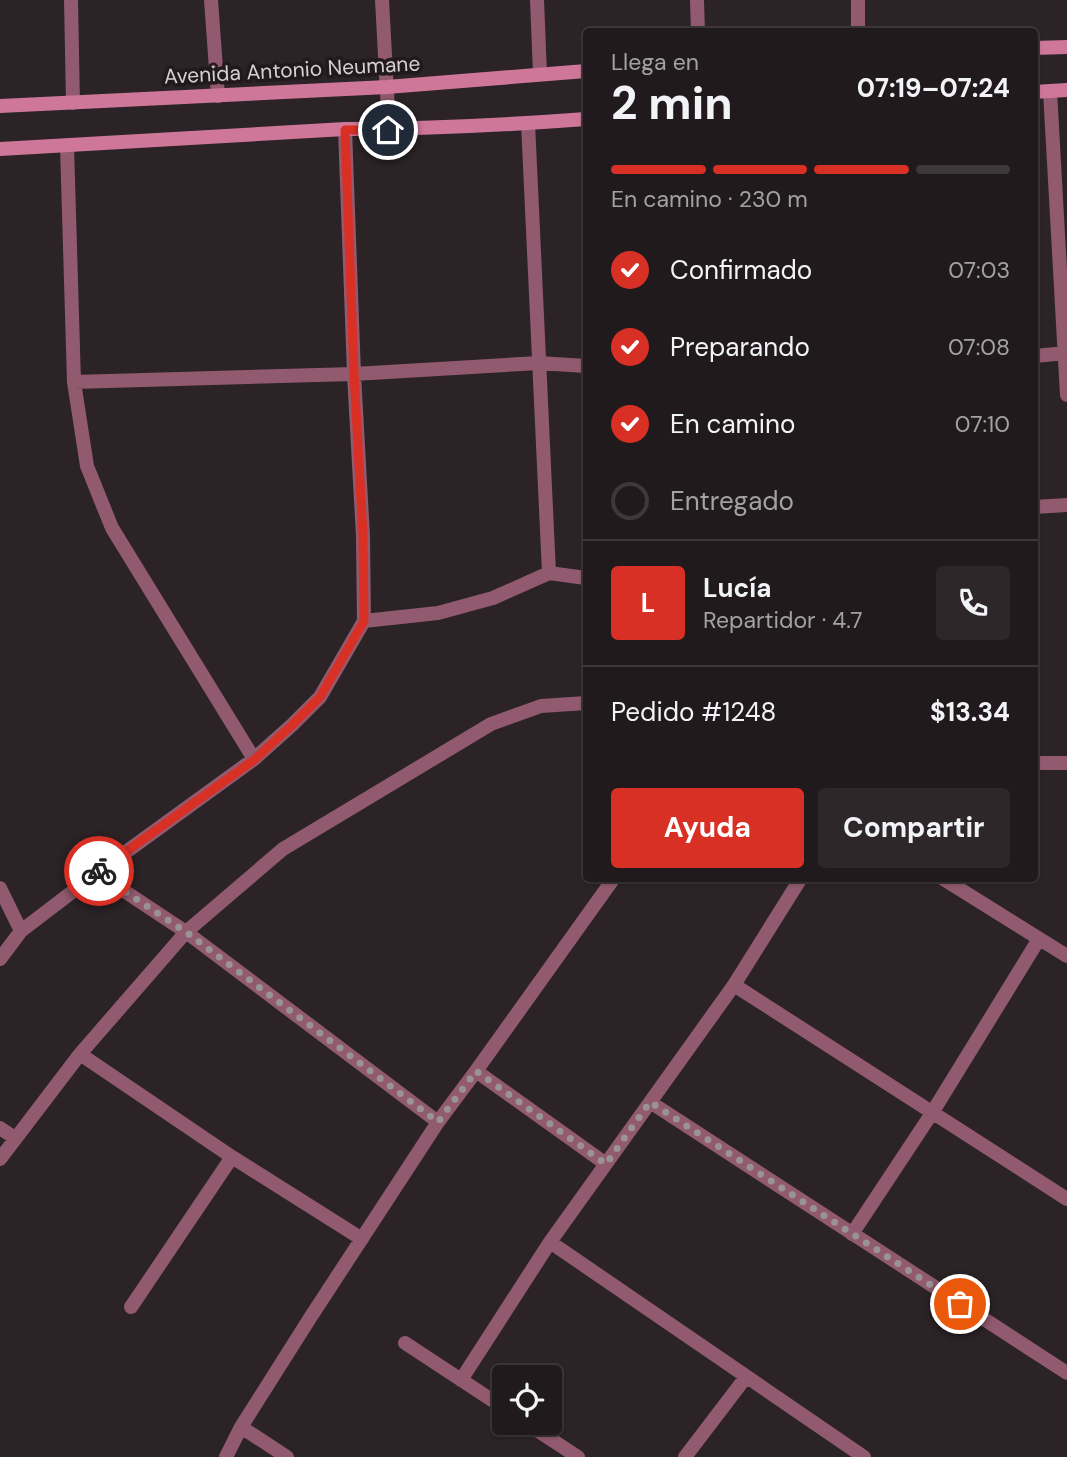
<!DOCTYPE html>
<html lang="es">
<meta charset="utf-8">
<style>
:root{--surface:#201a1c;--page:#2d2729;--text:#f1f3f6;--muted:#a2a1a3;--line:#3d383b;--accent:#d93025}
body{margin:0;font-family:"DM Sans",sans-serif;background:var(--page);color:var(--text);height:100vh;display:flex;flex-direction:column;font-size:26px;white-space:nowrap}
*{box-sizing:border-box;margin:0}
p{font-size:23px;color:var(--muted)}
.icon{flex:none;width:38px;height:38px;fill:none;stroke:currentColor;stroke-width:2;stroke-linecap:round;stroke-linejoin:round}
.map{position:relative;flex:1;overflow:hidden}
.panel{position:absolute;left:583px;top:28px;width:455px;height:854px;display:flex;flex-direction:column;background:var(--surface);border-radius:7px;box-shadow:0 2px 5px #0004,0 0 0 2px var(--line)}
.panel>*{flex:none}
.fabs{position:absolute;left:492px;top:1365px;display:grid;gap:14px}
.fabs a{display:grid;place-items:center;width:70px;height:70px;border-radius:7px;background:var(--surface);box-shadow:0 2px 5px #0004,0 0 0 2px var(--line);font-size:35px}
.pin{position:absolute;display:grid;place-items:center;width:60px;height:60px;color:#fff;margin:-30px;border:4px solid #fff;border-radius:50%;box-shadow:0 2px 7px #0007}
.courier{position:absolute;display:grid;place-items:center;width:70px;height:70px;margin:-35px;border:5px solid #d93025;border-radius:50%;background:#fff;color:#222;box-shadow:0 2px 9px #0007}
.head em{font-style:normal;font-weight:700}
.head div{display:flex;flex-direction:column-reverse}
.head{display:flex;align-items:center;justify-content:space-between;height:119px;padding:0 28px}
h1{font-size:46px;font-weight:700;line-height:52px}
.bar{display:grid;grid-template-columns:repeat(4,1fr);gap:10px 7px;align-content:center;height:84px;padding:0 28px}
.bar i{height:9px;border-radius:5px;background:var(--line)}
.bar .active{background:var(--accent)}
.bar p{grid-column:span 4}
.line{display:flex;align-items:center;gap:18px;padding:0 28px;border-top:2px solid var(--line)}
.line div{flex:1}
.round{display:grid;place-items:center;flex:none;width:74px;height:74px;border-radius:7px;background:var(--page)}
ol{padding:0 28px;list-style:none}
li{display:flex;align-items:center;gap:21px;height:77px}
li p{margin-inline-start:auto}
li .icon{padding:7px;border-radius:50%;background:var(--accent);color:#fff;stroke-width:4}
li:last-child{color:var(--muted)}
li i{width:38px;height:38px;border:4px solid var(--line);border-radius:50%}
.action{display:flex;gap:14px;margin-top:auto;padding:14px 28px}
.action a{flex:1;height:80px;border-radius:7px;background:var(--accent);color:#fff;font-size:28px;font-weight:700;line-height:80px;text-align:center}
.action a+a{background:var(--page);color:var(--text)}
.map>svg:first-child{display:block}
</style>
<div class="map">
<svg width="1067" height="1457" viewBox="0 0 1067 1457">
<rect width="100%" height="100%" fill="#2b2326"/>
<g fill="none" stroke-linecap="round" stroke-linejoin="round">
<!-- street -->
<path stroke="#915a6f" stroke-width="14" d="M71,0L73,103
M211,0L218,96
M382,0L389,129
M537,0L540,74
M697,0L698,32
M858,0V32
M1050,91L1067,395
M528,123L549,573
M1034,356L1067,353
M74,382L354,374L539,363L586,366
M1034,507L1067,505
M364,621L438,613L493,598L549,573L586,578
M254,759L292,725L320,697L364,621L363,536L354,374L345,129
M1034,763H1067
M97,873L186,932L438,1122
M942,878L1067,956
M0,888L21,931
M0,959L21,931L97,873L254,759L112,528L87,466L74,382L67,146
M734,985L1067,1199
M80,1054L232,1157
M476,1071L606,1164
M650,1102L1067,1373
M0,1128L15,1138
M0,1159L80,1054L186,932L283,849L491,724L541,706L586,703
M852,1234L932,1113L1039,939
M550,1242L864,1457
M131,1307L232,1157L362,1239
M405,1343L504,1408
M461,1380L550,1242L734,985L801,878
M526,1423L578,1457
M241,1427L287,1457
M226,1457L241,1427L310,1318L438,1122L476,1071L614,878
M685,1457L746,1377"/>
<!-- secondary -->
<path stroke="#ce7799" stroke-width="14" d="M1034,48L1067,47
M1034,92L1067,90
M0,106L387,87L586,71
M0,149L345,129C425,129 506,125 586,119"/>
</g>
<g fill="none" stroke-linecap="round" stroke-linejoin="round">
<!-- done -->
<path stroke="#9a9396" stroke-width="7" stroke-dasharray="0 12.6" d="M99,871L97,873L186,932L438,1122L476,1071L606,1164L650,1102L960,1304"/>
<!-- route -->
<path stroke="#d93025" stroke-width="9" d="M99,871L254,760L292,725L320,697L364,621L363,536L354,374L345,130H388"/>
</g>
<g text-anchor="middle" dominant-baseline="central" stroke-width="7" stroke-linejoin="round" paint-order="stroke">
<!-- street labels -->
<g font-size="21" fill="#d6d0d2" stroke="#22191c">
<text transform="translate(292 70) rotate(-3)">Avenida Antonio Neumane</text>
</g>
</g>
</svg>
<div class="fabs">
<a><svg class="icon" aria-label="locate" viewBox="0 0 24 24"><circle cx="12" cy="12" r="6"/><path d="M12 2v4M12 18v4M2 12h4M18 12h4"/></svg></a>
</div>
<div class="pin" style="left:960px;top:1304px;background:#ea580c"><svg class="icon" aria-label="bag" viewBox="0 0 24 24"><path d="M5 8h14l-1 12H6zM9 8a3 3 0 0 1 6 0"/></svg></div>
<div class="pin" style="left:388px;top:130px;background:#1f2937"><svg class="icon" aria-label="home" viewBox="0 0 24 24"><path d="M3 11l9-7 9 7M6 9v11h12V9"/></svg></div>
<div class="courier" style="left:99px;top:871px"><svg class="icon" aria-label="bike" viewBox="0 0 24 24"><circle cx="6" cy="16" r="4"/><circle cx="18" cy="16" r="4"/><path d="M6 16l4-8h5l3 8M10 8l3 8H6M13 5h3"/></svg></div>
<section class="panel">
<div class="head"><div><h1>2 min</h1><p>Llega en</p></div><em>07:19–07:24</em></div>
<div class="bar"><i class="active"></i><i class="active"></i><i class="active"></i><i></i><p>En camino · 230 m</p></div>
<ol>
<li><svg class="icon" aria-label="check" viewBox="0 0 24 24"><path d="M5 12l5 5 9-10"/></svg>Confirmado<p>07:03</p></li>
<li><svg class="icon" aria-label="check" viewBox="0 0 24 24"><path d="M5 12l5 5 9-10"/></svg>Preparando<p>07:08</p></li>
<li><svg class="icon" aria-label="check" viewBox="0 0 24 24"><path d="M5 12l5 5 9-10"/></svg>En camino<p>07:10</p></li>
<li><i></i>Entregado</li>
</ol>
<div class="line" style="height:126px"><b class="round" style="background:var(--accent);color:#fff">L</b><div><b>Lucía</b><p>Repartidor · 4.7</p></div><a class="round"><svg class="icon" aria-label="phone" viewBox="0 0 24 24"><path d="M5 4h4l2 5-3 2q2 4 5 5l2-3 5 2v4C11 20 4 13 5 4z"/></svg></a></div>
<div class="line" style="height:91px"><div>Pedido #1248</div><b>$13.34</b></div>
<div class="action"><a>Ayuda</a><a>Compartir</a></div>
</section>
</div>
